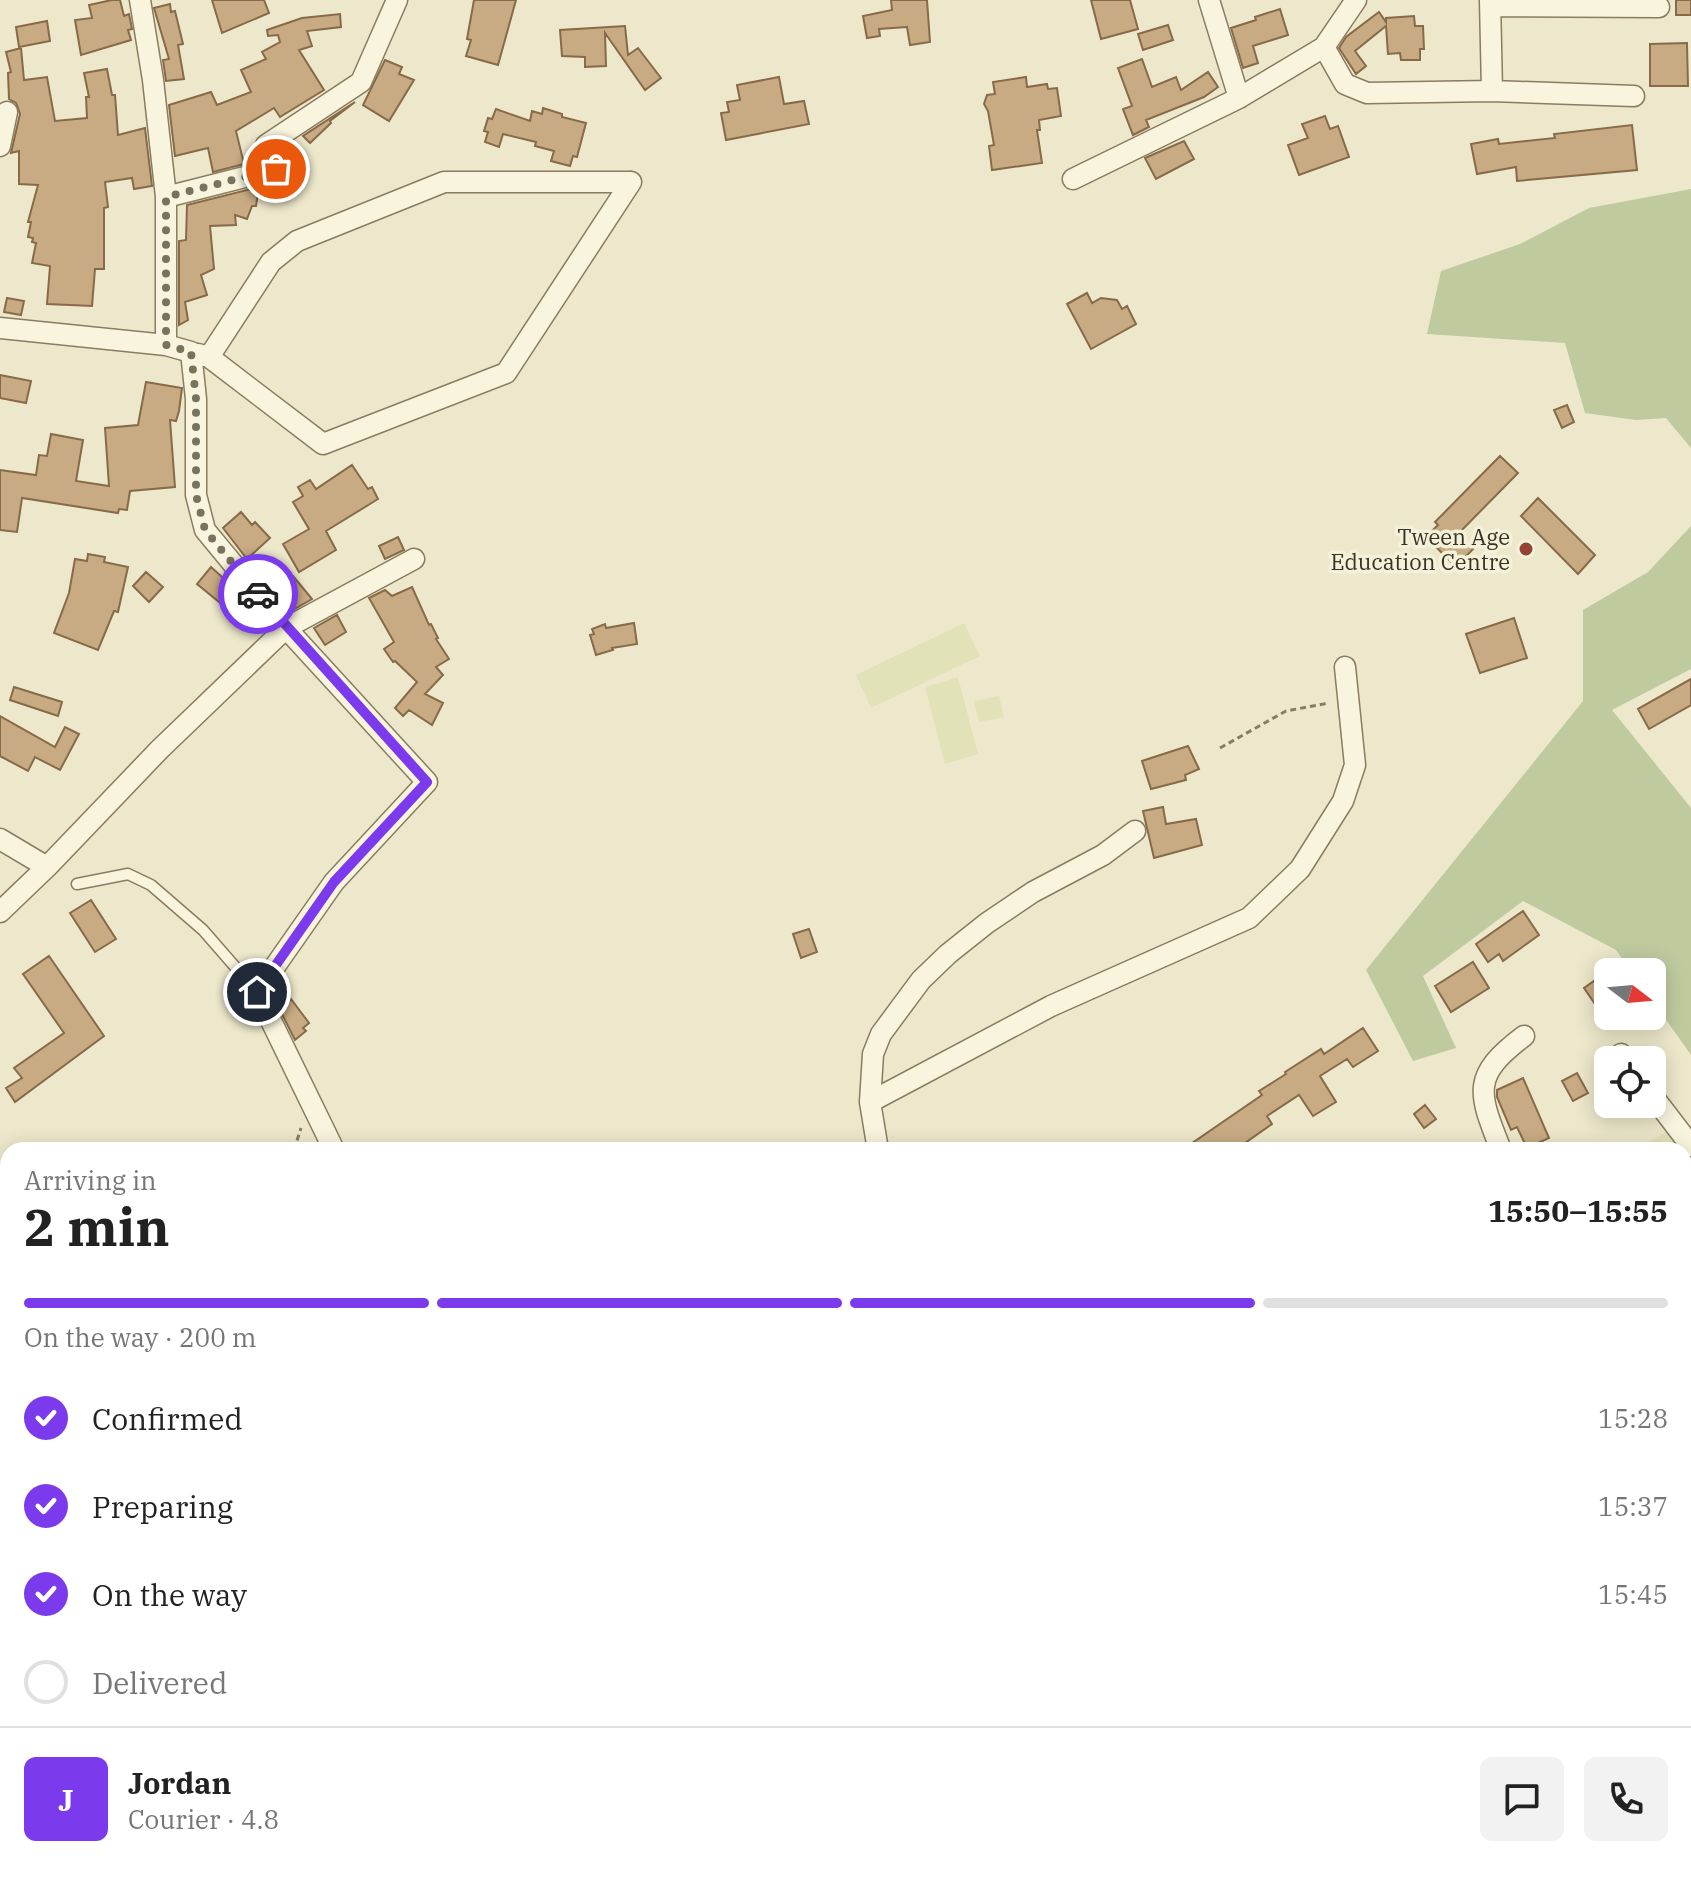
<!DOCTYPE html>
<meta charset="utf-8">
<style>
:root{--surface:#fff;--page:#f2f2f2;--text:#222;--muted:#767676;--line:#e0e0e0;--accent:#7c3aed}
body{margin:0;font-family:"IBM Plex Serif",serif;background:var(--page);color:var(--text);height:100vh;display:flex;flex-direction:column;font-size:30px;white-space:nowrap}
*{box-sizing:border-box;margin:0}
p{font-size:26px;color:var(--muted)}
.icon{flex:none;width:44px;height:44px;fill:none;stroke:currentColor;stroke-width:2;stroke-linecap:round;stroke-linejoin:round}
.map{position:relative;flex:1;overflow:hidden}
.drawer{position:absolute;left:0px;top:1142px;width:1692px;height:744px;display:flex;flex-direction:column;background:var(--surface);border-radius:24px 24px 0 0;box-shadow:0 4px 20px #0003}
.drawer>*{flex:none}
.needle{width:52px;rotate:106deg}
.buttons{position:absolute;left:1594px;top:958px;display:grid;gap:16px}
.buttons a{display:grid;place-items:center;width:72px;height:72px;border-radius:12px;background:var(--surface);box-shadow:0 4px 20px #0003;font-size:40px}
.pin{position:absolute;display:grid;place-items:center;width:68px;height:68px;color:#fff;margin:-34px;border:4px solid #fff;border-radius:50%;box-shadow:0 2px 8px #0007}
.courier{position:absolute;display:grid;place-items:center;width:80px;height:80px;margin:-40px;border:6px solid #7c3aed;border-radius:50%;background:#fff;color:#222;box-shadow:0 2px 10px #0007}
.head em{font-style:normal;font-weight:700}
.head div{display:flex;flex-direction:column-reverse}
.head{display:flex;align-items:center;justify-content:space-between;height:136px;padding:0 24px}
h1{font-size:52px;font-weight:700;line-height:60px}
.bar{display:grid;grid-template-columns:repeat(4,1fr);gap:12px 8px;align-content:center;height:96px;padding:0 24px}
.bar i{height:10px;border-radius:6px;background:var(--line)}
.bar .on{background:var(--accent)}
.bar p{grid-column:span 4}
.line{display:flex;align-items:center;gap:20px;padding:0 24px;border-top:2px solid var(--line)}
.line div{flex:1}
.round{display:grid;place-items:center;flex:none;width:84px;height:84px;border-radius:12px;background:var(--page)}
ol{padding:0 24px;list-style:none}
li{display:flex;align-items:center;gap:24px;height:88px}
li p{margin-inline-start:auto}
li .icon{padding:8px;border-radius:50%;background:var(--accent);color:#fff;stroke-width:4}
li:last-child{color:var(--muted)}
li i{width:44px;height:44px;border:4px solid var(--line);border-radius:50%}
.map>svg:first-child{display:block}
</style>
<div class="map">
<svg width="1691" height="1886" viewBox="0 0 1691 1886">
<rect width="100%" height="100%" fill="#ede8cb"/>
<!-- farmland -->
<path fill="#e2e2b9" d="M964,623L980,656L871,708L856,675Z
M958,677L978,754L945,764L925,687Z
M999,696L1004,717L979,722L974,701Z
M1674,1127L1691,1156V1194L1684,1182V1150H1658L1652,1140Z"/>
<!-- green -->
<path fill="#bfcb9f" d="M1691,189V448L1666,418L1636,420L1585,413L1565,343L1427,334L1441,271L1520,244L1589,208Z
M1691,526V669L1612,710L1691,808V1055L1652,1000V972H1632L1616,950L1523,901L1423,976L1456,1048L1413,1061L1366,970L1583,701V610L1648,572Z"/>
<!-- building -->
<path fill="#c8ab83" stroke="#876a47" stroke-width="2" d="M112,0H120L124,16L129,14L132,29L128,30L131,40L81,55L75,20L92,18L89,5Z
M212,0H264L269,13L222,33Z
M474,0H516L498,65L466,56L471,40L467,39Z
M891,0H927L930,42L910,45L907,27L879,29L880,36L867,38L863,16L892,10Z
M1091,0H1130L1138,29L1101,39Z
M1676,0H1691V15H1676Z
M170,4L171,12L175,11L183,44L178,45L184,79L166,81L163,60L169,59L154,8Z
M1280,9L1288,35L1253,46L1258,63L1243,68L1231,28L1256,20L1255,17Z
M1379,12L1386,22V18L1414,16L1415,26H1423L1424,49H1420V60H1401L1400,53L1388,54L1386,26L1355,51L1366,66L1356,74L1339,48L1346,37Z
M340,14L341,27L307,31L312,46L299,50L324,90L280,117L274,108L236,131L244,164L213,172L208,148L175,156L169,105L211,92L217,105L251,92L241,70L266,59L262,52L280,42L278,35L268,36L267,30L302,18Z
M47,21L50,41L19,47L16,27Z
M1168,25L1173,40L1143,50L1138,34Z
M625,26L628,55L638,48L661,78L645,90L605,33L606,66L585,67V57L562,56L560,30Z
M1687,43L1688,86H1650V44Z
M21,48L24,80L47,77L55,121L87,118L86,97H89L84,73L107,69L112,95H115L118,135L145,128L152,186L134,189L132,178L105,182L108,207L104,208V269H95L92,306L47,304L50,266L32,263L36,243L32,242L33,238L28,237L31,222H28L38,185L19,184V151L11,153L20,114L16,103L9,99L8,73L11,72L6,52Z
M1142,59L1152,87L1176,77L1181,90L1208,72L1218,87L1204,97L1146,120L1149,127L1133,135L1123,109L1132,106L1118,68Z
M385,60L402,67L399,74L414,80L389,121L363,105Z
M779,77L784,104L804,101L809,124L726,140L721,113L729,112L727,102L740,100L737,85Z
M1026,77L1027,87L1047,84L1048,89L1057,88L1061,116L1039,120L1040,130H1037L1042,163L992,170L989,146L994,145L988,111L984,104L987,95L995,94L993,82Z
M355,102L330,121L331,123L310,143L303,136Z
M543,108L562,114V117L586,123L577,157L573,156L570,166L551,161L554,151L535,146L536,142L503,134L499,147L485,142L488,132L484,131L488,118L492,119L496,109L530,121L532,111L542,114Z
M1325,116L1330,129L1338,126L1349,157L1299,175L1288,145L1308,138L1302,124Z
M1632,125L1637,170L1517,181L1516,167L1477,174L1471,144L1498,139L1499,144L1555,138L1554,134Z
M1184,141L1194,159L1156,179L1145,158Z
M259,187L256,206H252L247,219L235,215L236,225L210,226L214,269L201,275L207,295L185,302L188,320L179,325V241L186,240L187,205Z
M1087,293L1092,303L1101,298L1117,300L1122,309L1127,306L1136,324L1091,349L1067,304Z
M7,298L24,301L21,315L4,312Z
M0,375L31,381L26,403L0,398Z
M146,382L182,388L179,411L176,421L170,420L175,487L130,491L127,510L119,509L118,513L22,498L17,532L0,530V470L36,475L39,455L47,456L51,434L83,440L76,481L109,486L105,428L138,425Z
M1567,405L1574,422L1562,428L1554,410Z
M1500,456L1518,473L1458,534L1473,549L1456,567L1426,537L1438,525L1435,522Z
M352,465L368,489L372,487L378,499L326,531L336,550L299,572L283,544L309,529L293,502L303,496L298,487L310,480L316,489Z
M1538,498L1595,555L1578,574L1521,516Z
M241,512L252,525L255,522L270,538L247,559L223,528Z
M398,537L404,550L385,559L379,546Z
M88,554L105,557L104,562L128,567L118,612L114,611L98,650L54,633L69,593L75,559L87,561Z
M211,567L242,595L229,610L197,584Z
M146,572L163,587L149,602L133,586Z
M293,576L312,599L291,611L276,592Z
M412,587L429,625L431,624L438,638L436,639L449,659L436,667L443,675L425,694L443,703L432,725L409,710L403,716L395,708L417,682L395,661L393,662L384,649L394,642L369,598L385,590L392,596Z
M337,615L346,632L325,645L314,628Z
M1514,618L1527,658L1480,673L1466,634Z
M634,623L637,644L612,648L613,650L596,655L590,635L594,634L592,629L605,624L606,628Z
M1691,679V705L1649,729L1638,709Z
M14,687L62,702L58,716L10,700Z
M0,716L55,747L65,727L79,734L60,770L35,757L28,771L0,756Z
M1188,746L1199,769L1185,775L1186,780L1151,789L1142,761Z
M1163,807L1166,824L1196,819L1202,845L1154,858L1143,811Z
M91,900L116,939L95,952L70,913Z
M1523,911L1539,935L1503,961L1499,954L1488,962L1476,944Z
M809,929L817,952L801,958L793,934Z
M49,956L104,1036L15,1102L6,1088L22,1078L14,1068L64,1033L23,974Z
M1473,962L1489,988L1451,1012L1435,986Z
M1608,971V1000L1597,1007L1584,988Z
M291,999L309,1023L303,1028L306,1031L295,1040L279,1008Z
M1363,1028L1378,1051L1353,1067L1347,1059L1320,1076L1336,1102L1313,1116L1299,1095L1267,1116L1272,1124L1235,1150H1182L1262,1095L1259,1091L1286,1074L1285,1072L1321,1049L1324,1054Z
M1577,1073L1588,1093L1573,1101L1562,1081Z
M1523,1078L1549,1138L1527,1148L1517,1127L1511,1130L1497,1097V1090Z
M1425,1105L1436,1119L1424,1128L1414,1114Z"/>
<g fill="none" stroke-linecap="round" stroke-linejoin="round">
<defs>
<path id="lane" d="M77,884L128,874L151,885L203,930L257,992"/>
<path id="street" d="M140,0L153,80L166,197V345
M1209,0L1239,98
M1490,0L1492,91
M1491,6L1659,7
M1324,47L1345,84L1367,93L1492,91L1634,96
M0,146L7,112
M1073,179L1239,98L1324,47L1356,0
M166,197L276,169L266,145L361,82L397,0
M0,328L166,345L191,352L196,399V495L205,530L286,628L427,782L334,882L257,992L334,1150
M198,354L209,357L271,262L297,241L444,182H631
M209,357L323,444L506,373L631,182
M0,839L47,867
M0,912L47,867L160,749L286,628L414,559
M1621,1054L1626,1060
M1652,1095L1691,1146
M870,1102L1051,1006L1249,918L1300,869L1343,801L1355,765L1345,667
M878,1150L870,1102L873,1054L881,1034L921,980L948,954L987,923L1033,892L1103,855L1135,831
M1501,1150C1478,1092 1471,1076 1524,1036
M1684,1455L1691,1452
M0,1691L8,1682
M1335,1878L1348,1886
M473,1886L476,1878"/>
<path id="secondary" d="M0,1553L8,1585
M400,1878L454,1886"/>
</defs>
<!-- lane casing -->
<use href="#lane" stroke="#897c60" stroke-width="13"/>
<!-- street casing -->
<use href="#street" stroke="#897c60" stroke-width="23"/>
<!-- secondary casing -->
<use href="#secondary" stroke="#6b5d43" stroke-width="31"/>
<!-- path -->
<path stroke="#897c60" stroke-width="3" stroke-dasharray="6 4" stroke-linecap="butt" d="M1220,748L1286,711L1329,703
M294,1150L301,1128
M1684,1824L1691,1821
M1564,1886L1575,1878"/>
<!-- lane -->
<use href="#lane" stroke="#f8f4de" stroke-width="10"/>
<!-- street -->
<use href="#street" stroke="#f8f4de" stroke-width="20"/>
<!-- secondary -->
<use href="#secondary" stroke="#f8f4de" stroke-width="28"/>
</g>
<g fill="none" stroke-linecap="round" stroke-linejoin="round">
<!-- done -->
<path stroke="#79725d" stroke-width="8" stroke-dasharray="0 14.4" d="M258,594L205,530L196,495V399L191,352L166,345V197L276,169"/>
<!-- route -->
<path stroke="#7c3aed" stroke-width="10" d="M257,992L334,882L427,782L258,594"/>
</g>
<!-- markers -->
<circle fill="#954133" stroke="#f4f1da" stroke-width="3" cx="1526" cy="549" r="8"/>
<g text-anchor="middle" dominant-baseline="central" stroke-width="7" stroke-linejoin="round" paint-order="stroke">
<!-- poi labels -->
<g font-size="22" fill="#3a3222" stroke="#f4f1da" text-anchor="end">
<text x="1510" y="536">Tween Age<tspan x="1510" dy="25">Education Centre</tspan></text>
</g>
</g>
</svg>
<div class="buttons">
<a><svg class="needle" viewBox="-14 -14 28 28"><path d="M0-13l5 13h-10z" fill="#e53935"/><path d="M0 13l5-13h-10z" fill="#767676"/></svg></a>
<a><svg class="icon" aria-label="locate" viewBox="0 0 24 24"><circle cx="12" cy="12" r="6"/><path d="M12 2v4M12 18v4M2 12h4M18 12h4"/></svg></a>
</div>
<div class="pin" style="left:276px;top:169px;background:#ea580c"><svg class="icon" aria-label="bag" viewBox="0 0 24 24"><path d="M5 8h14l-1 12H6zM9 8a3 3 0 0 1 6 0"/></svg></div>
<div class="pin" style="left:257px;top:992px;background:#1f2937"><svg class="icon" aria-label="home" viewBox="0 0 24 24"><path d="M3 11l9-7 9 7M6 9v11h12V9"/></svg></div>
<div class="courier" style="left:258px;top:594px"><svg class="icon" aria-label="car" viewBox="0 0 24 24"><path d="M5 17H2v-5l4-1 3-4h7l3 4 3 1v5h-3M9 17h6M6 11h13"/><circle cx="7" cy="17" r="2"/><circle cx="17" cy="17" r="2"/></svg></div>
<section class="drawer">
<div class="head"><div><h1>2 min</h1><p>Arriving in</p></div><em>15:50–15:55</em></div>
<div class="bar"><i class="on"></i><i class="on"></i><i class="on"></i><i></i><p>On the way · 200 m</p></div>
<ol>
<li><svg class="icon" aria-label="check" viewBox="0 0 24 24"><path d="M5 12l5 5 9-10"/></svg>Confirmed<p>15:28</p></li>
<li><svg class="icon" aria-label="check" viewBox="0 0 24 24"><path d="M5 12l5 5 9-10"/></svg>Preparing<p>15:37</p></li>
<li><svg class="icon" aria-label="check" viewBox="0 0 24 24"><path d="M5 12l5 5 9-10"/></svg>On the way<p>15:45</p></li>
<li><i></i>Delivered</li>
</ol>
<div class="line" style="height:144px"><b class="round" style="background:var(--accent);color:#fff">J</b><div><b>Jordan</b><p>Courier · 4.8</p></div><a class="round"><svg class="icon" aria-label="chat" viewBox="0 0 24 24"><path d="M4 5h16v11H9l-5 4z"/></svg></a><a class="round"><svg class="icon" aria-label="phone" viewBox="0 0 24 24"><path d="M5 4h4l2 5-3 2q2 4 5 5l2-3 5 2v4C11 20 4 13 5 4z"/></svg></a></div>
</section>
</div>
